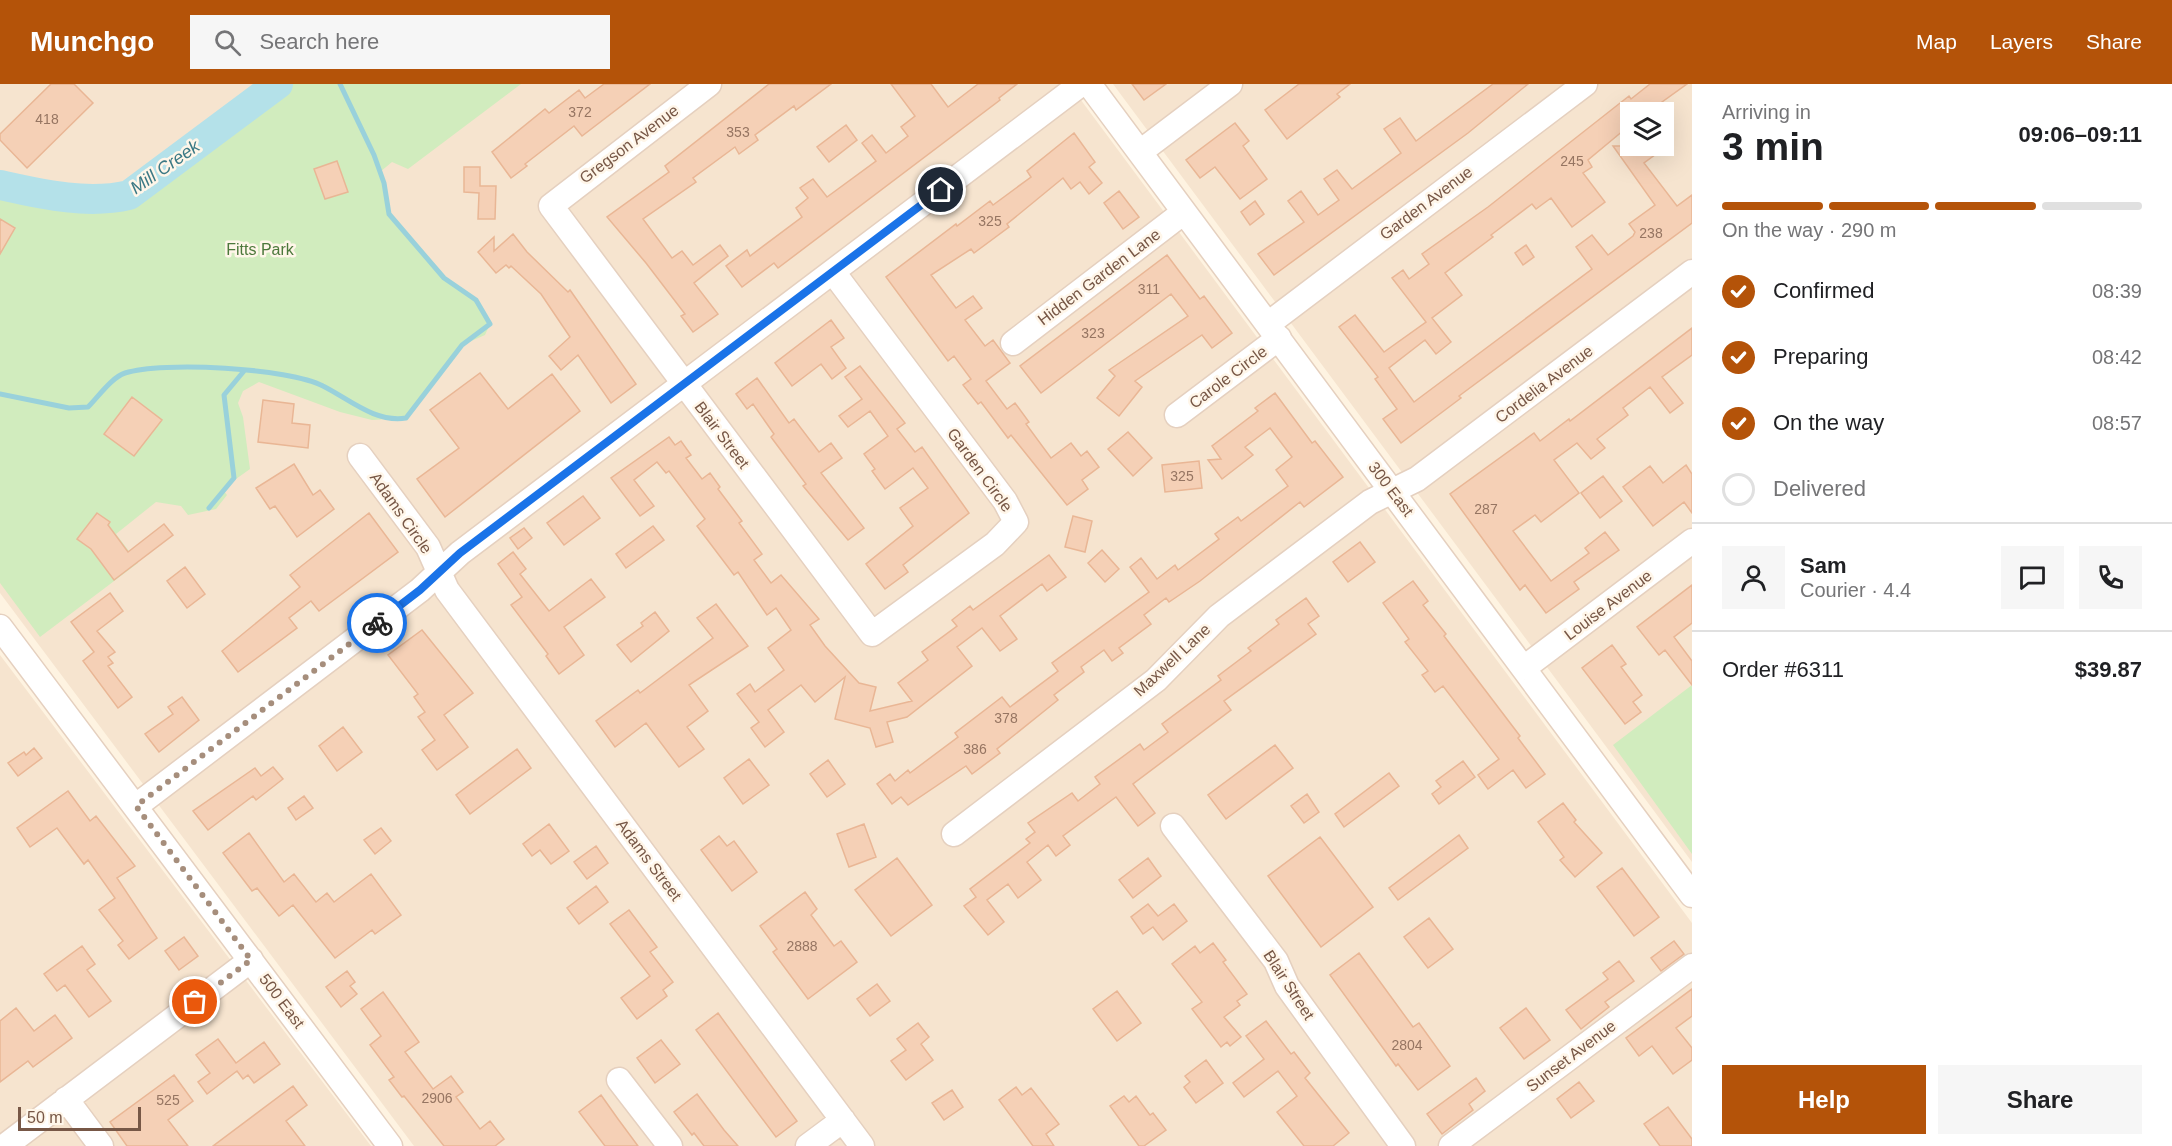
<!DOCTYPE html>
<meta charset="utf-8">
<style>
:root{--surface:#fff;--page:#f6f6f6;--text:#202124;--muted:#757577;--line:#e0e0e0;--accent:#b45309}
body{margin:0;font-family:Arial,sans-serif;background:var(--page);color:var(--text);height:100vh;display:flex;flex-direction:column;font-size:22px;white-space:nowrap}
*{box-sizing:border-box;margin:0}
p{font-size:20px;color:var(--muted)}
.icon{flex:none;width:33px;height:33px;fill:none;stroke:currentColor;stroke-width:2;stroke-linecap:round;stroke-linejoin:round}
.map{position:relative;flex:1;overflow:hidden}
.details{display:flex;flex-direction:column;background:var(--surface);width:480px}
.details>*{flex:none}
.buttons{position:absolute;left:1620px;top:18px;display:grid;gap:12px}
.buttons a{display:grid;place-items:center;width:54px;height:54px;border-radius:0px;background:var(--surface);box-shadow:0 6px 24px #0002;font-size:30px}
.scale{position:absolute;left:18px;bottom:15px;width:123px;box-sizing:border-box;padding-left:6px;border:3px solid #775746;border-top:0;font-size:16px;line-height:21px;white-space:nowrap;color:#775746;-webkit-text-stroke:4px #fff6e9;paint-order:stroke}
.pin{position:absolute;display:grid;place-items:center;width:51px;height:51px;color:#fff;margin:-26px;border:3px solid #fff;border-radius:50%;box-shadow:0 2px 6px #0007}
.courier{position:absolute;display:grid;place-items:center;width:60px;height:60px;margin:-30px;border:4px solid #1a73e8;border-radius:50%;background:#fff;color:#222;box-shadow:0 2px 8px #0007}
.head em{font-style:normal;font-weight:800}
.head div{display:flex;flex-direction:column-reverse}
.head{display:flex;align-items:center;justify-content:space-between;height:102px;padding:0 30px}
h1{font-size:39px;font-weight:800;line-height:45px}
.bar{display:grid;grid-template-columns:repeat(4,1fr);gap:9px 6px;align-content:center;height:72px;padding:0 30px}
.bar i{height:8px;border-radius:4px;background:var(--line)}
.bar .on{background:var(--accent)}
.bar p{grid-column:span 4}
.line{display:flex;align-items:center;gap:15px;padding:0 30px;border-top:2px solid var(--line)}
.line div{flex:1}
.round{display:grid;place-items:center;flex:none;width:63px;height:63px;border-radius:0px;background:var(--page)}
ol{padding:0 30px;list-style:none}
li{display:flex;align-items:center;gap:18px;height:66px}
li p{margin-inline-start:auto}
li .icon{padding:6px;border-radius:50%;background:var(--accent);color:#fff;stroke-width:4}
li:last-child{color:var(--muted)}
li i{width:33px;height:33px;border:3px solid var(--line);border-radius:50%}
.button{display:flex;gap:12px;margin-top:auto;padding:12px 30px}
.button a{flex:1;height:69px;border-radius:0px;background:var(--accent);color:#fff;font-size:24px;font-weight:800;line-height:69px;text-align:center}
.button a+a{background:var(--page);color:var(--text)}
header{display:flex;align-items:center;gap:36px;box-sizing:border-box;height:84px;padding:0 30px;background:var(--accent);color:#fff}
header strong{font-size:28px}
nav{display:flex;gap:33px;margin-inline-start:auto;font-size:21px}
.search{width:420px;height:54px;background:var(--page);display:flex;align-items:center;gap:15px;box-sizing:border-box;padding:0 21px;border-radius:0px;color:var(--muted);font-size:22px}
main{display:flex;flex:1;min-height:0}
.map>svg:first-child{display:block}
</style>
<header>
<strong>Munchgo</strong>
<div class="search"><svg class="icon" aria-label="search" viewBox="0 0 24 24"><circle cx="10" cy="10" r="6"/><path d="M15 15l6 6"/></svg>Search here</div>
<nav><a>Map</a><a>Layers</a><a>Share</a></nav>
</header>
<main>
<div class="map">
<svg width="1692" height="1062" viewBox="0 0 1692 1062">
<rect width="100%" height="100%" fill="#fef3e1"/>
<!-- residential -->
<path fill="#f6e4cf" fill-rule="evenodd" d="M0,0H1069L1692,839V1062H414L0,509Z
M1113,0H1692V778ZM1630,28H1664V62H1630Z
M0,571L371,1062H0Z"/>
<!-- green -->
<path fill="#d1ecbe" d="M256,0H521L408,85L392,78L380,88L389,130L444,194L476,216L490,240L485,251L462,261L406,334L372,336L340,328L259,298L243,307L238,319L243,333L250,385L222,405L227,411L216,425L188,431L181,422L156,418L116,450L138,479L40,553L0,499V92L92,103H114L132,95Z
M1692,601V770L1613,661Z"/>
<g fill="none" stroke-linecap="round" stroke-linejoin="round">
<!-- stream -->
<path stroke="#99d1db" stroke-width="5" d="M0,310L69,324L88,323C98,313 112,293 125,289C162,277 289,284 323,302C349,315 375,339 406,334L462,261L490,240L476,216L444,194L389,130L384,99L374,71L340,0
M209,424L234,394L224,311L244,287"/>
<!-- river -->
<path stroke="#b4e1e9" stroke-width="30" d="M0,101C41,110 87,121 129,111L278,0"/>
</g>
<!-- building -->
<path fill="#f5d0b6" stroke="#e9b695" stroke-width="1.5" d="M51,0H74L93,19L27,84L0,56V50Z
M604,0H650L582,52L574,42L525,80L527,82L511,94L492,68L545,25L549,29L579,6L585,14Z
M769,0H831L796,26L794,22L755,51L758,56L739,70L735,63L693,94L696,98L643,135L672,174L682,167L693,181L720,161L728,172L694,199L718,230L693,248L681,232L685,230L646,179L607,133L669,88L665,82Z
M891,0H931L948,23L978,0H1017L999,14L1000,16L778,184L774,179L742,203L726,182L747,166L750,172L802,133L796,124L808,114L800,104L813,95L827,113L876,77L862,59L872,51L886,69L908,52L901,43L915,32Z
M1132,0H1166L1144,16Z
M1299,0H1350L1337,10L1340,13L1287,55L1265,26Z
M1493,0H1528L1468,49L1274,191L1258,170L1304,138L1288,117L1301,107L1318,131L1339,116L1324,95L1337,86L1352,105L1401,69L1384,45L1400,34L1416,57Z
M1650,0H1687L1648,28H1630V41L1588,76L1592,83L1583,89L1605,118L1572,143L1551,114L1536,125L1532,120L1491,151L1493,153L1445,189L1462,211L1432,234L1451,258L1436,270L1425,256L1389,284L1414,318L1592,185L1576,163L1592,151L1608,171L1633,152L1635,148L1629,140L1655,121L1613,62H1667L1644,79L1677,122L1692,111V139L1459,312L1461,314L1401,359L1383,335L1397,325L1375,295L1378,293L1339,243L1355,231L1384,268L1426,238L1392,194L1403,186L1409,195L1429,180L1422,170L1488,123L1629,12L1631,15Z
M1235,39L1249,57L1243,62L1267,95L1240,115L1215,83L1200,94L1186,76Z
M846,41L857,56L829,78L817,63Z
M1074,49L1095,78L1089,83L1102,99L1089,110L1080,98L1071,105L1063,94L1007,140L1009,143L974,169L971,165L931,191L956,224L973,212L982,224L965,236L985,262L993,256L1010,279L986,297L1007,325L1015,319L1029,338L1026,340L1051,374L1071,359L1081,372L1087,367L1099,383L1082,396L1088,405L1067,421L1011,351L1008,354L981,318L978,320L963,301L971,295L954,272L948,277L886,193L956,140L957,142L990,117L993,121L1031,93L1027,87Z
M337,77L348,108L325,115L314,85Z
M464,83H480V102H496L495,135H478L479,109L464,108Z
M1119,107L1139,133L1123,145L1104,119Z
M1255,117L1264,130L1250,141L1241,128Z
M0,135L15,144L0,170Z
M513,150L527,168L568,208L570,206L636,300L611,319L578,271L561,286L549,272L570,253L541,210L511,182L509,184L506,181L496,189L478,168L494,153V167Z
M1526,161L1534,173L1523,181L1515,169Z
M1167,171L1200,215L1204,212L1232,249L1212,264L1202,251L1135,297L1142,303L1119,332L1097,314L1115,292L1109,286L1188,232L1171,210L1041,309L1020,282Z
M831,236L844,254L831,263L846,284L832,295L821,280L792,302L775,279Z
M1692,244V271L1662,293L1683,319L1670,329L1650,303L1623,324L1628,331L1597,355L1605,364L1591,375L1577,359L1554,376L1579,409L1541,438L1535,431L1513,447L1551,497L1589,469L1585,464L1605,448L1619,466L1574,498L1579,505L1546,529L1525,501L1520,506L1450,410L1534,349L1540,357L1569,335L1570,337Z
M860,282L905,339L897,345L915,368L922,363L969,429L903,481L908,488L885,505L866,480L913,442L900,424L928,404L913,384L885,405L872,387L875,385L864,370L888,352L870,327L848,343L839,332L862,315L845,293Z
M480,289L508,325L552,290L580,327L445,433L417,395L459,364L430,326Z
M757,294L789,339L794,335L819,368L831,359L842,374L821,389L864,444L848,456L803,402L806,400L771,353L774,350L753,320L747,325L736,310Z
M1275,309L1312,359L1315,357L1343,393L1304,423L1300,418L1200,497L1169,518L1166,514L1144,531L1151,540L1119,564L1123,569L1112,577L1104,566L1081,583L1084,588L1054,611L1058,616L997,665L1000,669L972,690L966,682L908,721L901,713L892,720L877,700L890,690L895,697L908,686L910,689L958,653L955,649L1002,613L1010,623L1058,587L1052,579L1149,508L1130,483L1141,474L1157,495L1175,481L1178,486L1219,455L1215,450L1238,433L1241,437L1288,402L1276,386L1292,373L1270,344L1245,363L1253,371L1222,395L1208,376L1221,375L1212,362L1258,327L1255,324Z
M132,313L162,336L134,372L104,350Z
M263,316L294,320L292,339L310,341L308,364L258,358Z
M1128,348L1152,374L1133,392L1108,365Z
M669,353L675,361L681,357L691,371L686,374L702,395L710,389L720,403L718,405L742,437L739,439L762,470L754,476L771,499L781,491L819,535L810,541L825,562L859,599L876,603L870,627L912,617L898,599L928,576L922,568L957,542L952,536L970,522L973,526L1049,471L1066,493L1047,507L1042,500L1000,532L1017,555L1000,567L982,544L957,563L972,582L907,633L887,638L893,658L876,663L870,644L835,635L845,593L815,618L801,601L768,626L784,648L765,663L751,644L759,638L737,610L750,600L755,608L784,586L768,564L791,546L776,524L767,531L738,488L734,491L697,442L705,435L669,387L666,389L657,378L634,396L654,422L640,432L611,394Z
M1199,377L1202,404L1165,408L1162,381Z
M294,380L313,411L320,406L334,425L297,453L275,422L270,425L256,404Z
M1686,381L1692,390V429L1684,418L1653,442L1623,403L1650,382L1663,399Z
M1603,392L1622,417L1600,434L1581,409Z
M583,412L600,434L564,461L547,439Z
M97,429L110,438L108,441L128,468L164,440L173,451L114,496L91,465L77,455Z
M369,429L398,468L319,527L311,517L289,534L297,544L238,588L222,567L300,503L290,491Z
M1073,432L1092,437L1085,468L1065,463Z
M653,442L664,456L626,484L616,470Z
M524,444L532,454L518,465L510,454Z
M1360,458L1375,478L1348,498L1333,478Z
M1102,466L1119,485L1105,498L1088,479Z
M513,468L526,485L520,490L549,527L591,495L605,513L564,543L584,571L559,590L546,572L548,570L511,521L522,513L498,480Z
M185,483L205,510L187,524L167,497Z
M1413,497L1428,517L1423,521L1446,550L1444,552L1520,652L1518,654L1545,690L1526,704L1513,686L1488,705L1478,691L1499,675L1443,602L1435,608L1422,591L1428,587L1405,558L1409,555L1383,519Z
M1692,501V539L1674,553L1692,577V601L1665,566L1659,571L1637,543Z
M110,509L123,527L97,547L115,568L108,573L113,579L108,582L132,613L118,624L83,577L94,568L71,538Z
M1306,514L1319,532L1308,540L1316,550L1224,617L1231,626L1133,700L1155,729L1138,742L1116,713L1063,752L1070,761L1056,772L1048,761L1027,778L1041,796L1018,814L1008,800L987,816L1004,838L988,851L964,822L976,813L970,805L1030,759L1026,755L1035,748L1028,739L1072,709L1078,717L1100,700L1095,693L1140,660L1144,666L1168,648L1162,640L1221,596L1218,592L1251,567L1248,564L1279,540L1276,536Z
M716,520L748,562L689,601L708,627L687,643L704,665L679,683L646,639L615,663L596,637L638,606L640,609L713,554L697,534Z
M655,528L669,547L631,578L617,561L643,542L641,539Z
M422,546L473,609L444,631L468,663L437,686L422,666L435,656L418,633L425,628L414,613L418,610L388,571Z
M1612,561L1626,580L1621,583L1642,611L1633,618L1641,628L1625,640L1582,584Z
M182,613L199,636L159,668L145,650L173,630L168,623Z
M343,643L362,668L337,687L319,662Z
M1275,661L1293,684L1226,735L1208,711Z
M34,664L42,674L18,692L8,679L24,668L26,671Z
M517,665L531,684L470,730L456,711Z
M749,675L769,701L743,720L724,694Z
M828,676L845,700L827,713L810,690Z
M1463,677L1475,693L1439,720L1432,710L1441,703L1436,697Z
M273,683L283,695L256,716L253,712L208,746L193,727L255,684L261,692Z
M1389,689L1399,702L1344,743L1335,730Z
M68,707L90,737L96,732L135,782L117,794L157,854L129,875L118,861L123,857L99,826L115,814L88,776L84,780L57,744L30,763L17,744Z
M1307,710L1319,728L1304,739L1291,722Z
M304,712L313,724L296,736L288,724Z
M1563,719L1576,736L1574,738L1602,769L1575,793L1560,776L1564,773L1538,738Z
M549,740L569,767L551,780L540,766L532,772L523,760Z
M864,740L876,773L849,783L837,750Z
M381,744L391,757L375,770L364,756Z
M249,749L284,798L294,790L316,818L327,809L334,818L371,790L401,831L375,850L372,846L335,874L293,821L279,832L257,804L252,807L223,769Z
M1459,751L1468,764L1398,816L1389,804Z
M719,752L727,762L734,757L757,788L732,807L701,766Z
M1320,753L1373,823L1321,863L1268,792Z
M596,762L608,779L587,795L574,778Z
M897,774L932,821L891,852L855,806Z
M1148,774L1161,792L1133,814L1119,796Z
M1622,784L1659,833L1634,852L1597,803Z
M596,802L608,818L579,840L567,824Z
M805,808L817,825L811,831L834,862L841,857L857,878L808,915L773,868L777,865L760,842Z
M1148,820L1158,832L1174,820L1187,837L1163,856L1153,843L1143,850L1131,833Z
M629,826L657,863L650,868L673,898L663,906L667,912L637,935L621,914L650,892L610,840Z
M1429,834L1453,865L1428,884L1404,853Z
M184,853L198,872L179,886L165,867Z
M1674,857L1684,870L1661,887L1651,874Z
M1213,859L1226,876L1223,878L1247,910L1237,917L1240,921L1224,933L1241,953L1230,962L1227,958L1221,963L1192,925L1202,918L1172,880L1195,862L1200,869Z
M82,862L95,880L87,886L111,917L89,933L65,901L57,907L44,890Z
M1359,869L1413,943L1419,939L1450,982L1418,1006L1398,980L1396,982L1330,891Z
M1619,877L1634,897L1605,918L1609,923L1581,945L1566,926L1608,895L1603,889Z
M347,887L355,898L350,902L357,910L341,923L326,903Z
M877,900L890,917L870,932L857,915Z
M1692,905V932L1676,944L1692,964V976L1673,990L1652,962L1639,972L1626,954Z
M1117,907L1141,939L1117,957L1093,925Z
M383,908L419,958L405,968L433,1005L451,992L463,1008L456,1013L480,1045L490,1037L504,1055L495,1062H444L404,1012L402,1013L389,996L394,993L370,961L381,952L361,925Z
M16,924L34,947L55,931L72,954L33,983L28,977L0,998V937Z
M1526,924L1550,956L1524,975L1500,944Z
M718,929L797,1037L776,1053L696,946Z
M1266,937L1291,970L1294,968L1310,989L1305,994L1349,1049L1333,1062H1304L1277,1028L1297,1012L1278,987L1244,1013L1233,999L1264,975L1246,952Z
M918,939L929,953L921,960L933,976L906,996L891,977L906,966L897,955Z
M218,955L236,979L264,958L280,980L254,999L248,991L243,995L237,987L207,1010L198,998L210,989L196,971Z
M661,956L680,980L655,999L637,974Z
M1206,976L1223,999L1196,1019L1184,1003L1190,998L1185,992Z
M174,991L193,1017L168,1036L188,1062H127L110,1038Z
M1476,994L1485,1007L1469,1020L1473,1026L1442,1050L1427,1030Z
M1579,998L1594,1017L1571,1034L1557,1015Z
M293,1002L307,1021L286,1037L305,1062H213Z
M1016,1003L1022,1011L1031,1004L1059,1040L1046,1050L1054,1062H1033L999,1016Z
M952,1006L963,1023L944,1036L932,1019Z
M697,1010L724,1046L738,1062H704L694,1049L692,1051L674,1028Z
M601,1011L618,1035L638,1062H605L579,1028Z
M1124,1012L1129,1018L1136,1012L1150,1031L1153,1029L1166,1046L1144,1062H1139L1110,1022Z
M1668,1023L1692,1055V1062H1660L1644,1040Z"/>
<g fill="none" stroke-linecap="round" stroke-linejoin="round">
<defs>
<path id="minor" d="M709,0L551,122L872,550L995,460L1016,438L1005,417L833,188
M1089,0L1692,811
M1140,68L1230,0
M1268,240L1585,0
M1013,259L1184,128
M1177,331L1279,254
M360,372L428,463L447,506L862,1062
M0,543L390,1062
M1524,584L1692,457
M136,722L420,506L460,469L1081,0
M1173,742L1276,877L1287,902L1403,1062
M954,750L1156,596L1219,532L1370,418L1417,395L1692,188
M619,996L670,1062
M66,1015L101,1062
M5,1062L251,876
M808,1062L843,1036
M1451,1062L1692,882"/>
</defs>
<!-- minor casing -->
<use href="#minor" stroke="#e5d0bf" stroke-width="27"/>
<!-- minor -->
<use href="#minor" stroke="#fff" stroke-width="24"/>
</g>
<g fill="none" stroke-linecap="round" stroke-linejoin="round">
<!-- done -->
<path stroke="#a68e7c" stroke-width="6" stroke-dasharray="0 10.8" d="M195,918L251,876L136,722L377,539"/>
<!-- route -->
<path stroke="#1a73e8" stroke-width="8" d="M377,539L420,506L460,469L941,106"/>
</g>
<g text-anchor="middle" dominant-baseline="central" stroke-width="5" stroke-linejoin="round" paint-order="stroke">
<!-- number labels -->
<g font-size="14" fill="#967562">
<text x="580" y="28">372</text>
<text x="47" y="35">418</text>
<text x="738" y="48">353</text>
<text x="1572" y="77">245</text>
<text x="990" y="137">325</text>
<text x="1651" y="149">238</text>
<text x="1149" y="205">311</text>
<text x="1093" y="249">323</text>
<text x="1182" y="392">325</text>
<text x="1486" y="425">287</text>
<text x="1006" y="634">378</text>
<text x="975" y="665">386</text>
<text x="802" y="862">2888</text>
<text x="1407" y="961">2804</text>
<text x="437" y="1014">2906</text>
<text x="168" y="1016">525</text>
</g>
<!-- street labels -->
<g font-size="16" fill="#775746" stroke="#fff6e9">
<text transform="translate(629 60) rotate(-37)">Gregson Avenue</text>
<text transform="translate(1426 119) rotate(-37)">Garden Avenue</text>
<text transform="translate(1099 193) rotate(-37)">Hidden Garden Lane</text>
<text transform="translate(1228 293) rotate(-37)">Carole Circle</text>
<text transform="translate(1544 300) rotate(-37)">Cordelia Avenue</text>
<text transform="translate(722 351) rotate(53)">Blair Street</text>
<text transform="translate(980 386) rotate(54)">Garden Circle</text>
<text transform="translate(1391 405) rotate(53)">300 East</text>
<text transform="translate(401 429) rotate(55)">Adams Circle</text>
<text transform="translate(1608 521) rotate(-37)">Louise Avenue</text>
<text transform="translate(1172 576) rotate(-43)">Maxwell Lane</text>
<text transform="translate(649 776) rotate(53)">Adams Street</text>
<text transform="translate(1289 901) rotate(57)">Blair Street</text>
<text transform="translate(282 917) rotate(53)">500 East</text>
<text transform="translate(1571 972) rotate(-37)">Sunset Avenue</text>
</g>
<!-- park labels -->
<g font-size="16" fill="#4c783b" stroke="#fff6e9">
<text x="260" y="165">Fitts Park</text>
</g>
<!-- water labels -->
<g font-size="18" font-style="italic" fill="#3b7985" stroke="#fff6e9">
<text transform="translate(165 83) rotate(-35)">Mill Creek</text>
</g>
</g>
</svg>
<div class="buttons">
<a><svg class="icon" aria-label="layers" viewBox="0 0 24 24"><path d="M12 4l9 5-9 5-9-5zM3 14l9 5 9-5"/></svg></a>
</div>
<div class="scale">50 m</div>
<div class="pin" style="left:195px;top:918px;background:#ea580c"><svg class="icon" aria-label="bag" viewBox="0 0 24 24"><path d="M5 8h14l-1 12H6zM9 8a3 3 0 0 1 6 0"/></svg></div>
<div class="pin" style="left:941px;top:106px;background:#1f2937"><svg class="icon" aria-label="home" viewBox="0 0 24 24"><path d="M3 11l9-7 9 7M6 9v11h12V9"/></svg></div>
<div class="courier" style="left:377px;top:539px"><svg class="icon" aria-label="bike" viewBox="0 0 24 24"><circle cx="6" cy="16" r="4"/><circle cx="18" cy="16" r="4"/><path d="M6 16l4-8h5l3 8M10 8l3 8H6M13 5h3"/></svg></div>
</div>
<section class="details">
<div class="head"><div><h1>3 min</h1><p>Arriving in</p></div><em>09:06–09:11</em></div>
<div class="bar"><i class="on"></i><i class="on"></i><i class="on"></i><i></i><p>On the way · 290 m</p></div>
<ol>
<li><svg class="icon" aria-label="check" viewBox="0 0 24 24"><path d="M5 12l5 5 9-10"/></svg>Confirmed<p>08:39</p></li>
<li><svg class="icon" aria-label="check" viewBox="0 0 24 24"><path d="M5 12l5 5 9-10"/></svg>Preparing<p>08:42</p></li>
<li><svg class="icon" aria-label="check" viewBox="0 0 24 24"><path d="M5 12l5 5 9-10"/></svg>On the way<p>08:57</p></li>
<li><i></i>Delivered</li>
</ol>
<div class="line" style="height:108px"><a class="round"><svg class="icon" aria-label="person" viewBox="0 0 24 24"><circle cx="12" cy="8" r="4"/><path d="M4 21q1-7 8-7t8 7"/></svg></a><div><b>Sam</b><p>Courier · 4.4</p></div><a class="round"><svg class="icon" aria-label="chat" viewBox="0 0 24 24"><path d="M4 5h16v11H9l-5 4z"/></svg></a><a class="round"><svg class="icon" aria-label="phone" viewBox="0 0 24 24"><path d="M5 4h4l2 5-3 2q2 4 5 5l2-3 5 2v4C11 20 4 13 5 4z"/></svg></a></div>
<div class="line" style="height:78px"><div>Order #6311</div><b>$39.87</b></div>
<div class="button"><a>Help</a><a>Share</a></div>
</section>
</main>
